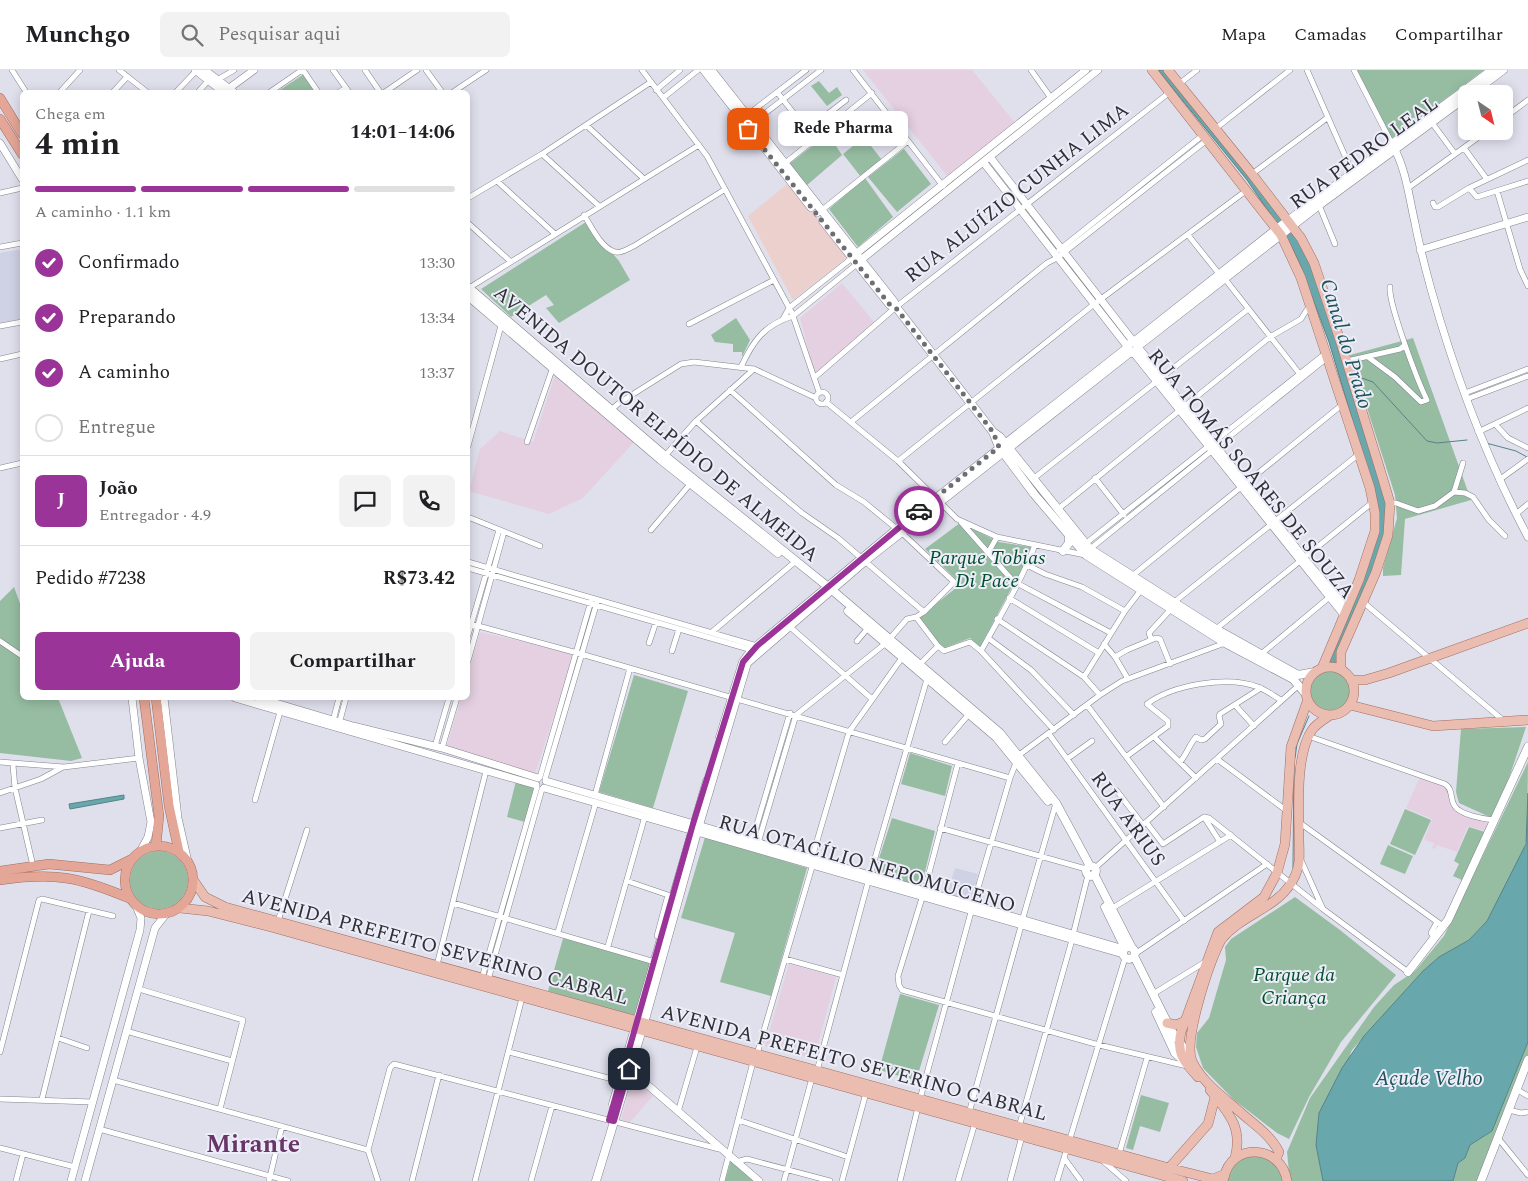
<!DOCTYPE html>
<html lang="pt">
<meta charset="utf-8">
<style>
:root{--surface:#fff;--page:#f2f2f2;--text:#202124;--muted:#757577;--line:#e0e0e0;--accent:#9a3498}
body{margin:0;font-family:Spectral,serif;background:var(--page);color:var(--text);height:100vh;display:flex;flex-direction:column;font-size:19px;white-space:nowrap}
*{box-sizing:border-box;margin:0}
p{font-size:16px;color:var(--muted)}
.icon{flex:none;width:28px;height:28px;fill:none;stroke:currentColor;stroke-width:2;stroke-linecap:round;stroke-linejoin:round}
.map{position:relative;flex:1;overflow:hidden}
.sheet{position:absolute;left:20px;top:20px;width:450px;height:610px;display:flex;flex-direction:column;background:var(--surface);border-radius:8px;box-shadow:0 2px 12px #0003}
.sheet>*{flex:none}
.needle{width:32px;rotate:145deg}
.tools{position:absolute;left:1458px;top:15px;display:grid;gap:10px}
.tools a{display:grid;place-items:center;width:55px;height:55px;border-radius:8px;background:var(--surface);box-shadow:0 2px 12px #0003;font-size:25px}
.pin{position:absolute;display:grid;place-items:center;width:42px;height:42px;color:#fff;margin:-21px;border-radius:10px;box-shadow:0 2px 8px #0006}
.courier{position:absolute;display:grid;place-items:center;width:50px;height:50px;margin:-25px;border:4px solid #9a3498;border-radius:50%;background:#fff;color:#222;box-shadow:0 1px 6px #0007}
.bubble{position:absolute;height:35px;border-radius:8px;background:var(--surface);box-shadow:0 2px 12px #0003;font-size:16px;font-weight:700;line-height:35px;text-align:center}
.summary em{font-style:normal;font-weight:700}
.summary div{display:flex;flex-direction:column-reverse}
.summary{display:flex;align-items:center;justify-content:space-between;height:85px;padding:0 15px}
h1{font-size:32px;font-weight:700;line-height:38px}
.bar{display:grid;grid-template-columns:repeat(4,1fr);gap:8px 5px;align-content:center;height:60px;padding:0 15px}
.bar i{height:6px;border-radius:4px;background:var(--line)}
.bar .current{background:var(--accent)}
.bar p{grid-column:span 4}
.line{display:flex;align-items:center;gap:12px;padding:0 15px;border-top:1px solid var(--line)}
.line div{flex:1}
.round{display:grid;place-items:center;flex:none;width:52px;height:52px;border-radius:8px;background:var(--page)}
ol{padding:0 15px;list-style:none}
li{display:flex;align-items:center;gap:15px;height:55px}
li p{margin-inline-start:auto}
li .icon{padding:5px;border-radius:50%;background:var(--accent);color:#fff;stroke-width:4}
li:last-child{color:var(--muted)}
li i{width:28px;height:28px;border:2px solid var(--line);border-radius:50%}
.action{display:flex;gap:10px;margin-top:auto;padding:10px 15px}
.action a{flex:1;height:58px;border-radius:8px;background:var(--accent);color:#fff;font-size:20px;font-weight:700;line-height:58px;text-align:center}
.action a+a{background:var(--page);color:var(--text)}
header{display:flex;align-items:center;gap:30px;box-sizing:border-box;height:70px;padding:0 25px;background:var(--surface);border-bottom:1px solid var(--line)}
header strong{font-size:24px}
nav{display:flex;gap:28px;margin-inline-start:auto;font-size:18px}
.search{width:350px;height:45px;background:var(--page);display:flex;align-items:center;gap:12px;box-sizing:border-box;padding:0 18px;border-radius:8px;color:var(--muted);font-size:19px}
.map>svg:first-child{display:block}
</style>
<header>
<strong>Munchgo</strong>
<div class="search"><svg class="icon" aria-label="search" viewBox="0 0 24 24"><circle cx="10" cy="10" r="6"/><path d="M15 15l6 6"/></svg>Pesquisar aqui</div>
<nav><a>Mapa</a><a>Camadas</a><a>Compartilhar</a></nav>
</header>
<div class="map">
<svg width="1528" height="1111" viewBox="0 0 1528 1111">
<rect width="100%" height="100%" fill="#dfe0ec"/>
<!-- built -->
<path fill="#cfd1e4" d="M22,179V249L0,253V183Z
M955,798L978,804L971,832L947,825Z"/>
<!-- industrial -->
<path fill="#ebd0cd" d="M790,112L848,187L793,230L748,146Z"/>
<!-- education -->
<path fill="#e4d0e0" d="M863,0H972L1016,54L948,107Z
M842,213L874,252L815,306L800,248Z
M555,305L635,371L583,428L549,444L469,421L480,379L500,361L533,372Z
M480,562L574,583L535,704L446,678L461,628H468V604Z
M1420,707L1449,717L1455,738L1490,752L1485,761L1468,756L1457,782L1437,775L1435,779L1432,778L1434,773L1424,770L1432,749L1406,738Z
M789,894L836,907L814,989L765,976Z
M632,1010H634L653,1026L630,1052L621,1050Z"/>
<!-- green -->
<path fill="#96bda2" d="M1357,0H1484L1391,69Z
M304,4L316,22H277Z
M819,11L829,23L837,17L842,25L827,36L811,16Z
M828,64L842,85L806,116L789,94Z
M864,67L882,90L861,107L843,84Z
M904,79L931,114L897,142L868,107Z
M865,108L893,147L858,177L829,139Z
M586,152L619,191L630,210L559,253L546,238L554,235L546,225L511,247L481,219Z
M736,248L750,270L742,287V282H733V274L715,272L711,265Z
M1413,268L1471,430L1405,449L1401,505L1383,506V498L1397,448L1395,425L1350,285Z
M960,453L999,472L1031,477L1018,512L1012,517L980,577L970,568L944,578L939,575L918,548L961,514L925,479Z
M14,517L22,539V628H58L82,688L71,691L0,683V531Z
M1308 622a21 21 0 1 1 42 0a21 21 0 1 1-42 0Z
M634,605L688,621L653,738L599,722Z
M1526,657L1506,717L1492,748L1459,733L1456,722L1461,659Z
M910,683L952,696L945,726L901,714Z
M1528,692L1527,766L1524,781L1487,851L1469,870L1439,887L1423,901L1352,980L1316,1075L1323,1111H1290L1287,1082L1310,1028L1374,937L1394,915L1415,901L1444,866Z
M516,711L535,716L525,752L507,747Z
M1405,739L1431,750L1415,785L1390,774Z
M892,748L935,761L921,818L874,804Z
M1469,757L1485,762L1462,810L1453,806L1459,794L1454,791Z
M705,767L807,798L771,926L720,912L735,863L681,848Z
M1388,775L1413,786L1405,804L1380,794Z
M130 810a29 29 0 1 1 58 0a29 29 0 1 1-58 0Z
M1295,827L1340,860L1396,905L1341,972L1309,1027L1289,1069L1277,1063L1233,1029L1203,998L1196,977L1197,963L1209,948L1226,890L1225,877L1231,869Z
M564,865L654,893L638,948L548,921Z
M900,924L939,935L916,1011L879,1000Z
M1528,972V988L1480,1111H1453L1458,1093L1465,1088L1470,1075L1492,1061Z
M1141,1025L1169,1033L1160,1062L1140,1056L1133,1080L1126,1078Z
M1257,1084L1277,1094L1283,1111H1225L1235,1091Z
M731,1090L756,1111H725Z"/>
<!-- water -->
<path fill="#68a7ab" stroke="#578387" d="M1158,0H1166L1267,125L1308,186L1343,284L1388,435C1385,490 1357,543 1338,594L1329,593L1370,485L1375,425L1329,272L1299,192L1288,170L1247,110Z
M1528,723V972L1492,1061L1470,1075L1465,1088L1458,1093L1453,1111H1323L1316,1075L1319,1043L1342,998L1364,966L1423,901L1439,887L1469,870L1487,851L1526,774Z
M124,725V729L70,739L69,734Z"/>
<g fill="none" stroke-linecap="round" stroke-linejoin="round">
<!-- stream -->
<path stroke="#578387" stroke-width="1" d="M1356,306L1373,312L1427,371L1437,373L1467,370
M1486,373L1516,381L1527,387
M1295,688L1297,674L1309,646
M1293,798L1294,694"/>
<defs>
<path id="minor" d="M12,0L26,22
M119,0L147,22
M303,0L318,22
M333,0L349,22
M365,0L380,22
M426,0L442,22
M642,0L707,86L792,243L819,322
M853,0L943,116
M1031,0L1051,28
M1307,0L1353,104
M1354,0L1392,74
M217,10L234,0
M1179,14L1197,0
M656,20L680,0
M60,22L80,0
M113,22L127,7
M176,22L197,0
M198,22L209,10
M270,22L302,0
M339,22L346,18
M385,22L417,0
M453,22L486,0
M777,22L807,60L846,30
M663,28L698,0
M746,46L806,0
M759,48L821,0
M1504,48L1528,30
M1430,50L1455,84
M586,55L643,108
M1215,59L1290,0
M1464,78L1486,108
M542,84L599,136
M1528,90L1469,118L1477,127L1528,111
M784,94L872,23
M1252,104L1327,48
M497,111L555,164
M1408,118L1487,61
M1497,121L1520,199L1528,216
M0,123L22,118
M468,128L542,84L651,12
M1433,133L1435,137H1438L1469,118
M1319,135L1335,174
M817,144L908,71
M584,145C591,156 601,178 615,182C621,184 629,178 634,176L724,120
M468,153L510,191
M1188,165L1220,205
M0,177L22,173
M1059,180L1203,65
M1225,209L1299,303
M469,218L699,75
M783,249L789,238L852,188
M689,254L774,210
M0,256L22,252
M1368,287L1395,307L1421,332L1427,330C1418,312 1388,233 1390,217
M0,289L22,284
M1347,291L1400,279L1405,275
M741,297C753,271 764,255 793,246L857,194
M814,308L896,237L1170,22
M730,320L836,415L864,432L897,459
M816 328a6 6 0 1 1 12 0a6 6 0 1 1-12 0Z
M1465,323L1528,299
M1467,329L1528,306
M826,332L898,391L957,449L997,467L1085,485
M610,341L619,333L681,294L694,292L754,299L816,328
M696,351L760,408L802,443L838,468L924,542
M851,352L1047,193L1057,188L1207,70
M1495,354L1508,368L1528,378
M1478,362L1528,338
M527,372L553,297
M468,376L502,252
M663,388L696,351L754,299
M898,391L1093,235L1247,120
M0,398L22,393
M1095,408L1124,445
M1033,409L1247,240
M1499,410L1528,389
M1454,422L1465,423L1473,427L1489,450L1505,466
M1390,433H1396L1418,441L1435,436L1454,422L1463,393
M1057,440L1270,267L1301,249L1310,235
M1516,444L1528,434
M468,447L540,476
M961,452L1013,511L1111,563
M651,460L691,413
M901,462L954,512L924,542L916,547L938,576
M1085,474L1326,283
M1090,479L1328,287
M989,481L997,467
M468,492L757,576
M1027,495L1045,504L1082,517L1125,541
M468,498L752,580
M1132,506L1343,334
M1009,528L1099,583
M1363,532L1504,651
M1173,533L1359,384
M997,549L1084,607L1100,625
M471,554L581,584L1010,708
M789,556L872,629
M1216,559L1373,432
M712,562L796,491
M468,565L499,460
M988,568L1031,600L1074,645
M1151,569L1149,563L1171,539
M0,571L22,586
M857,571L868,558
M649,573L656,552
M1104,574L1115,587L1127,580L1156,568L1160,569L1170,594
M672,581L679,559
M981,581C1000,546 1021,512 1035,475
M1260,585L1332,525
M1115,587L1128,609
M468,591L504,462
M919,595L938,576L944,581L970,572L981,581L1054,660
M1084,607L1125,541L1141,520
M1087,635L1164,737
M1235,635L1254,656
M333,651L339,628
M339,654L346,628
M1049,664L1184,851
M1308,666L1445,714C1453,719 1450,728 1454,735C1459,745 1484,749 1494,750
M1154,667L1196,708
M945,672L969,644
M435,676L449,628
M442,678L457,628
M1127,686L1168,656V651L1147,634C1172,615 1228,605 1258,617C1266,620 1274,626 1281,630
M1067,689L1092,671
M1217,689L1287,741
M0,692L64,697L139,688
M1180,692C1187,684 1189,675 1196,667L1201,670L1205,669L1221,654L1219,646L1220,644L1261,618
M13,695L15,718L33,796
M540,707L591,531
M545,709L597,532
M1117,721L1143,755
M0,723L41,709L63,697
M595,725L630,598
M255,730L280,642
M1204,747L1220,772
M1146,752L1163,774L1204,747L1209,748L1323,839
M1300,753L1443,856
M0,758L42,750
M940,758L1086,799
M752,771L790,643
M758,773L796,645L886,573L907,549L916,547
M812,788L849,662L904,585
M1300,788L1323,839L1408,902
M1095,798L1299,615
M627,811L668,825L657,866
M924,822L958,693
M922,828L898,906L899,915L902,920L1099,975L1187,996
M453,833L655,892
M1111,839L1231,765
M278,851L307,760
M1022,851L1056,733
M558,862L596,732
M1073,865L1088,805
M1435,868L1431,863L1437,852
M608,876L645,746
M1135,884L1267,794
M785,889L843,905
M437,895L486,701
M482,908L537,717
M488,910L542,719
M139,919L243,950L220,1039
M1153,924L1205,892
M126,961L232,991
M58,968L87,978
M0,982L39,830L42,829L113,846
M509,982L620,1011
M757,984L812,797
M817,1001L868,812L927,609
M113,1010L368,1080
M1516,1019L1528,1026
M0,1029L93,1032
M42,1029L89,841
M1509,1040L1521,1043L1528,1042
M678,1042L697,977
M969,1043L1021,856
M738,1050L848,1087
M1019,1057L1072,870
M99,1059L288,1111
M1498,1068L1528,1105
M0,1078L75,1097
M1119,1084L1147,988
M1064,1088L1081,1111
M1102,1090L1126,1111
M736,1092L747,1089L830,1111
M16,1111L23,1084
M269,1111L282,1056
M378,1111L368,1080L390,998L394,994L719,1079
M412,1111L439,1005
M475,1111L522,928
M531,1111L552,1036
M722,1111L753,992
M784,1111L812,1008
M842,1111L866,1023
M900,1111L920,1029L971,842L1010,708L1019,685L1100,625L1122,611L1225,573
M958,1111L975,1053
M1010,1111L1022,1066
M1057,1111L1125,888"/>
<path id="tertiary" d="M224,22L254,0
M0,73L22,109
M1393,76C1406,99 1409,127 1415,153C1419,175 1425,197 1431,219C1455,305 1486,388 1528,467
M990,87L1133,271
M984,93L1127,276
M1420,180L1528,147
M852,187L1086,0
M857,193L1098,0
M1138,277L1308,493L1347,538
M1133,282L1344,545
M132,628L139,688L151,752L148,767L140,782
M164,628L178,748L188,792
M235,628L536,715
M259,628L353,656L442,678L538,708
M546,711L1124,879
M544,718L1123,884
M629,999L759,1111
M71,1111L140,860L141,848L136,836
M85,1111L155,858L166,844"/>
<path id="secondary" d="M196,0L224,22
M204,0L233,22
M704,0L811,137
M711,0L894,232L896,237L993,362L1000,367L1090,479L1216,559L1298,605L1315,602
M1471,24L1503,0
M823,151L890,235L896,237
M468,217L664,385L832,520L1000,663L1056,733L1090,796
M468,226L661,390L778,483
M1135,271L1278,158L1492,0
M1138,276L1319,135L1466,27
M993,362L999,377L1034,424L1086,485L1225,573L1293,609L1305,623
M1063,481L1069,473V467
M848,541L996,667L1048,731
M720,667L743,592L752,580L897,459L1127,278
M1086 801a5 5 0 1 1 10 0a5 5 0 1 1-10 0Z
M1094,804L1132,878
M1105,837L1125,878
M1123 883a6 6 0 1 1 12 0a6 6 0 1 1-12 0Z
M1134,886L1171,960L1190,987
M1408,902L1448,850L1528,677
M1156,942L1175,983L1184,991
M613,1034L707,711
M596,1111L644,953L699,755L747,593L865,491L1128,284L1136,281L1138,276L1133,271L1127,276L1131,282
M1481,1111L1528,990"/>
<path id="primary" d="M1152,0L1281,165L1301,208L1370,418L1375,443V461L1359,510L1322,598
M1168,0L1252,104L1301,168L1314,193L1341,273L1382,406L1390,433L1388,465L1376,502L1341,582V599
M1306 621a24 24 0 1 1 48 0a24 24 0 1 1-48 0Z
M1351,610H1365L1389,603L1528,553
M1350,635L1433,656L1528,650
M194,811L205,827L225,837L1169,1098L1213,1109L1225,1104
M180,838L208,841L271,857L1183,1111
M1167,953L1176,955L1185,951
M1198,1007C1184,992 1176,983 1181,962L1218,862L1264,827L1277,803L1285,774L1291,677L1307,632
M1210,1020C1229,1043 1243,1058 1235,1088
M1276,1089L1279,1082C1270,1064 1253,1054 1239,1041C1223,1027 1201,1011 1192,991C1183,969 1210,891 1221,870C1242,843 1280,839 1295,806C1301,793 1299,782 1299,769C1299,739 1295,685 1312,660C1316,654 1323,650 1329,646
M1169,1098L1208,1054L1215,1027
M1224,1108C1231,1071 1282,1075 1287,1111"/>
<path id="trunk" d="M0,28L22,64
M0,49L22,84
M144,628L159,746L156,776
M156,628L169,736L179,782
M125 810a34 34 0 1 1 68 0a34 34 0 1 1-68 0Z
M0,801L49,794L110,800L132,789
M0,810C56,802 79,807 131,829"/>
</defs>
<!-- minor casing -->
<use href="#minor" stroke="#82838e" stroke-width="6"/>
<!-- tertiary casing -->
<use href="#tertiary" stroke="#82838e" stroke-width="8"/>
<!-- secondary casing -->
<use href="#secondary" stroke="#82838e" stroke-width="9"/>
<!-- primary casing -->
<use href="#primary" stroke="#a16e63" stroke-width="10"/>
<!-- trunk casing -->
<use href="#trunk" stroke="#a16e63" stroke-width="10"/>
<!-- minor -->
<use href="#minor" stroke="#fff" stroke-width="5"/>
<!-- tertiary -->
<use href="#tertiary" stroke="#fff" stroke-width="7"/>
<!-- secondary -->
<use href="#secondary" stroke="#fff" stroke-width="8"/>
<!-- primary -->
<use href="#primary" stroke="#ebbcb0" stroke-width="9"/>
<!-- trunk -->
<use href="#trunk" stroke="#e4a696" stroke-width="9"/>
</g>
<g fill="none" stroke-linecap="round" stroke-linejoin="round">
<!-- done -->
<path stroke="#6d6d74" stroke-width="5" stroke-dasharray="0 9" d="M748,59L890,235L896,238L993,362L999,377L919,441"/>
<!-- route -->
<path stroke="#9a3498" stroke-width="6" d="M629,999L614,1051L609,1050L693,754L743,592L757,576L919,441"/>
</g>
<g text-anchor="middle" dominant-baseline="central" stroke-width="4" stroke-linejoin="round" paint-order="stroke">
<!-- street labels -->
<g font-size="20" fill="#2f2f34" stroke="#ecedf9">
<text transform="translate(1364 83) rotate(-36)">RUA PEDRO LEAL</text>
<text transform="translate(1017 123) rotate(-38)">RUA ALUÍZIO CUNHA LIMA</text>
<text transform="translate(656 354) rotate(40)">AVENIDA DOUTOR ELPÍDIO DE ALMEIDA</text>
<text transform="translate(1251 404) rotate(51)">RUA TOMÁS SOARES DE SOUZA</text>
<text transform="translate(1128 749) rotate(54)">RUA ARIUS</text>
<text transform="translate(867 794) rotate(16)">RUA OTACÍLIO NEPOMUCENO</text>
<text transform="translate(435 877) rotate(15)">AVENIDA PREFEITO SEVERINO CABRAL</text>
<text transform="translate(854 993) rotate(15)">AVENIDA PREFEITO SEVERINO CABRAL</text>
</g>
<!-- park labels -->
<g font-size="20" font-style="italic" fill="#004f29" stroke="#ecedf9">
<text x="987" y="488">Parque Tobias<tspan x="987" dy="23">Di Pace</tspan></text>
<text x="1294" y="905">Parque da<tspan x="1294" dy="23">Criança</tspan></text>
</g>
<!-- water labels -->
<g font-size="21" font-style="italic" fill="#1d5458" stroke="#ecedf9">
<text transform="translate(1346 274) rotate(73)">Canal do Prado</text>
<text x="1429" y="1009">Açude Velho</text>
</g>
<!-- district labels -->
<g font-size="25" font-weight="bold" fill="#683566" stroke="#ecedf9">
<text x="253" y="1075">Mirante</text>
</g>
</g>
</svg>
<div class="tools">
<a><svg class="needle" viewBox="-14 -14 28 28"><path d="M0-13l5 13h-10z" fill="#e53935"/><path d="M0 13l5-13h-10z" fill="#757577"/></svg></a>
</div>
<div class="pin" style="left:748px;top:59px;background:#ea580c"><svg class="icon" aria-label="bag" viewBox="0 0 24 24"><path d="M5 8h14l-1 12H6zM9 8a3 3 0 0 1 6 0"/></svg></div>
<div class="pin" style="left:629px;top:999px;background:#1f2937"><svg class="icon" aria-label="home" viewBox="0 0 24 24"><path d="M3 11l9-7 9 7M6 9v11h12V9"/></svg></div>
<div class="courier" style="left:919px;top:441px"><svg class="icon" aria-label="car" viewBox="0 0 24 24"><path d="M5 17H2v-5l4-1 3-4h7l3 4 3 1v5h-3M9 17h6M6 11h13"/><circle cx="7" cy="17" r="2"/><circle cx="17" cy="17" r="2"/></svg></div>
<div class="bubble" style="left:778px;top:41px;width:130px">Rede Pharma</div>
<section class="sheet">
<div class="summary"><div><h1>4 min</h1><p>Chega em</p></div><em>14:01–14:06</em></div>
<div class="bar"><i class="current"></i><i class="current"></i><i class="current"></i><i></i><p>A caminho · 1.1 km</p></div>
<ol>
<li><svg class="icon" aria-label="check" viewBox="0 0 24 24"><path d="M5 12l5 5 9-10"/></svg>Confirmado<p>13:30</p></li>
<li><svg class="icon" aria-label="check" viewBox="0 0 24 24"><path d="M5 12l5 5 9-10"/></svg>Preparando<p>13:34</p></li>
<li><svg class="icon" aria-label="check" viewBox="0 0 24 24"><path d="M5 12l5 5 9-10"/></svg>A caminho<p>13:37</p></li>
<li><i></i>Entregue</li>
</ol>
<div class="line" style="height:90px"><b class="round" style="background:var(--accent);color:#fff">J</b><div><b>João</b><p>Entregador · 4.9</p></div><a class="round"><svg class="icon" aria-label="chat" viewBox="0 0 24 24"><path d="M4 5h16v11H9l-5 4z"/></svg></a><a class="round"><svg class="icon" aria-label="phone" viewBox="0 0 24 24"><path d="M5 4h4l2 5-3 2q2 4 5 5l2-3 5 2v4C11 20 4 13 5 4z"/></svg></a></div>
<div class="line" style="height:65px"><div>Pedido #7238</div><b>R$73.42</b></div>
<div class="action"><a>Ajuda</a><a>Compartilhar</a></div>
</section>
</div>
